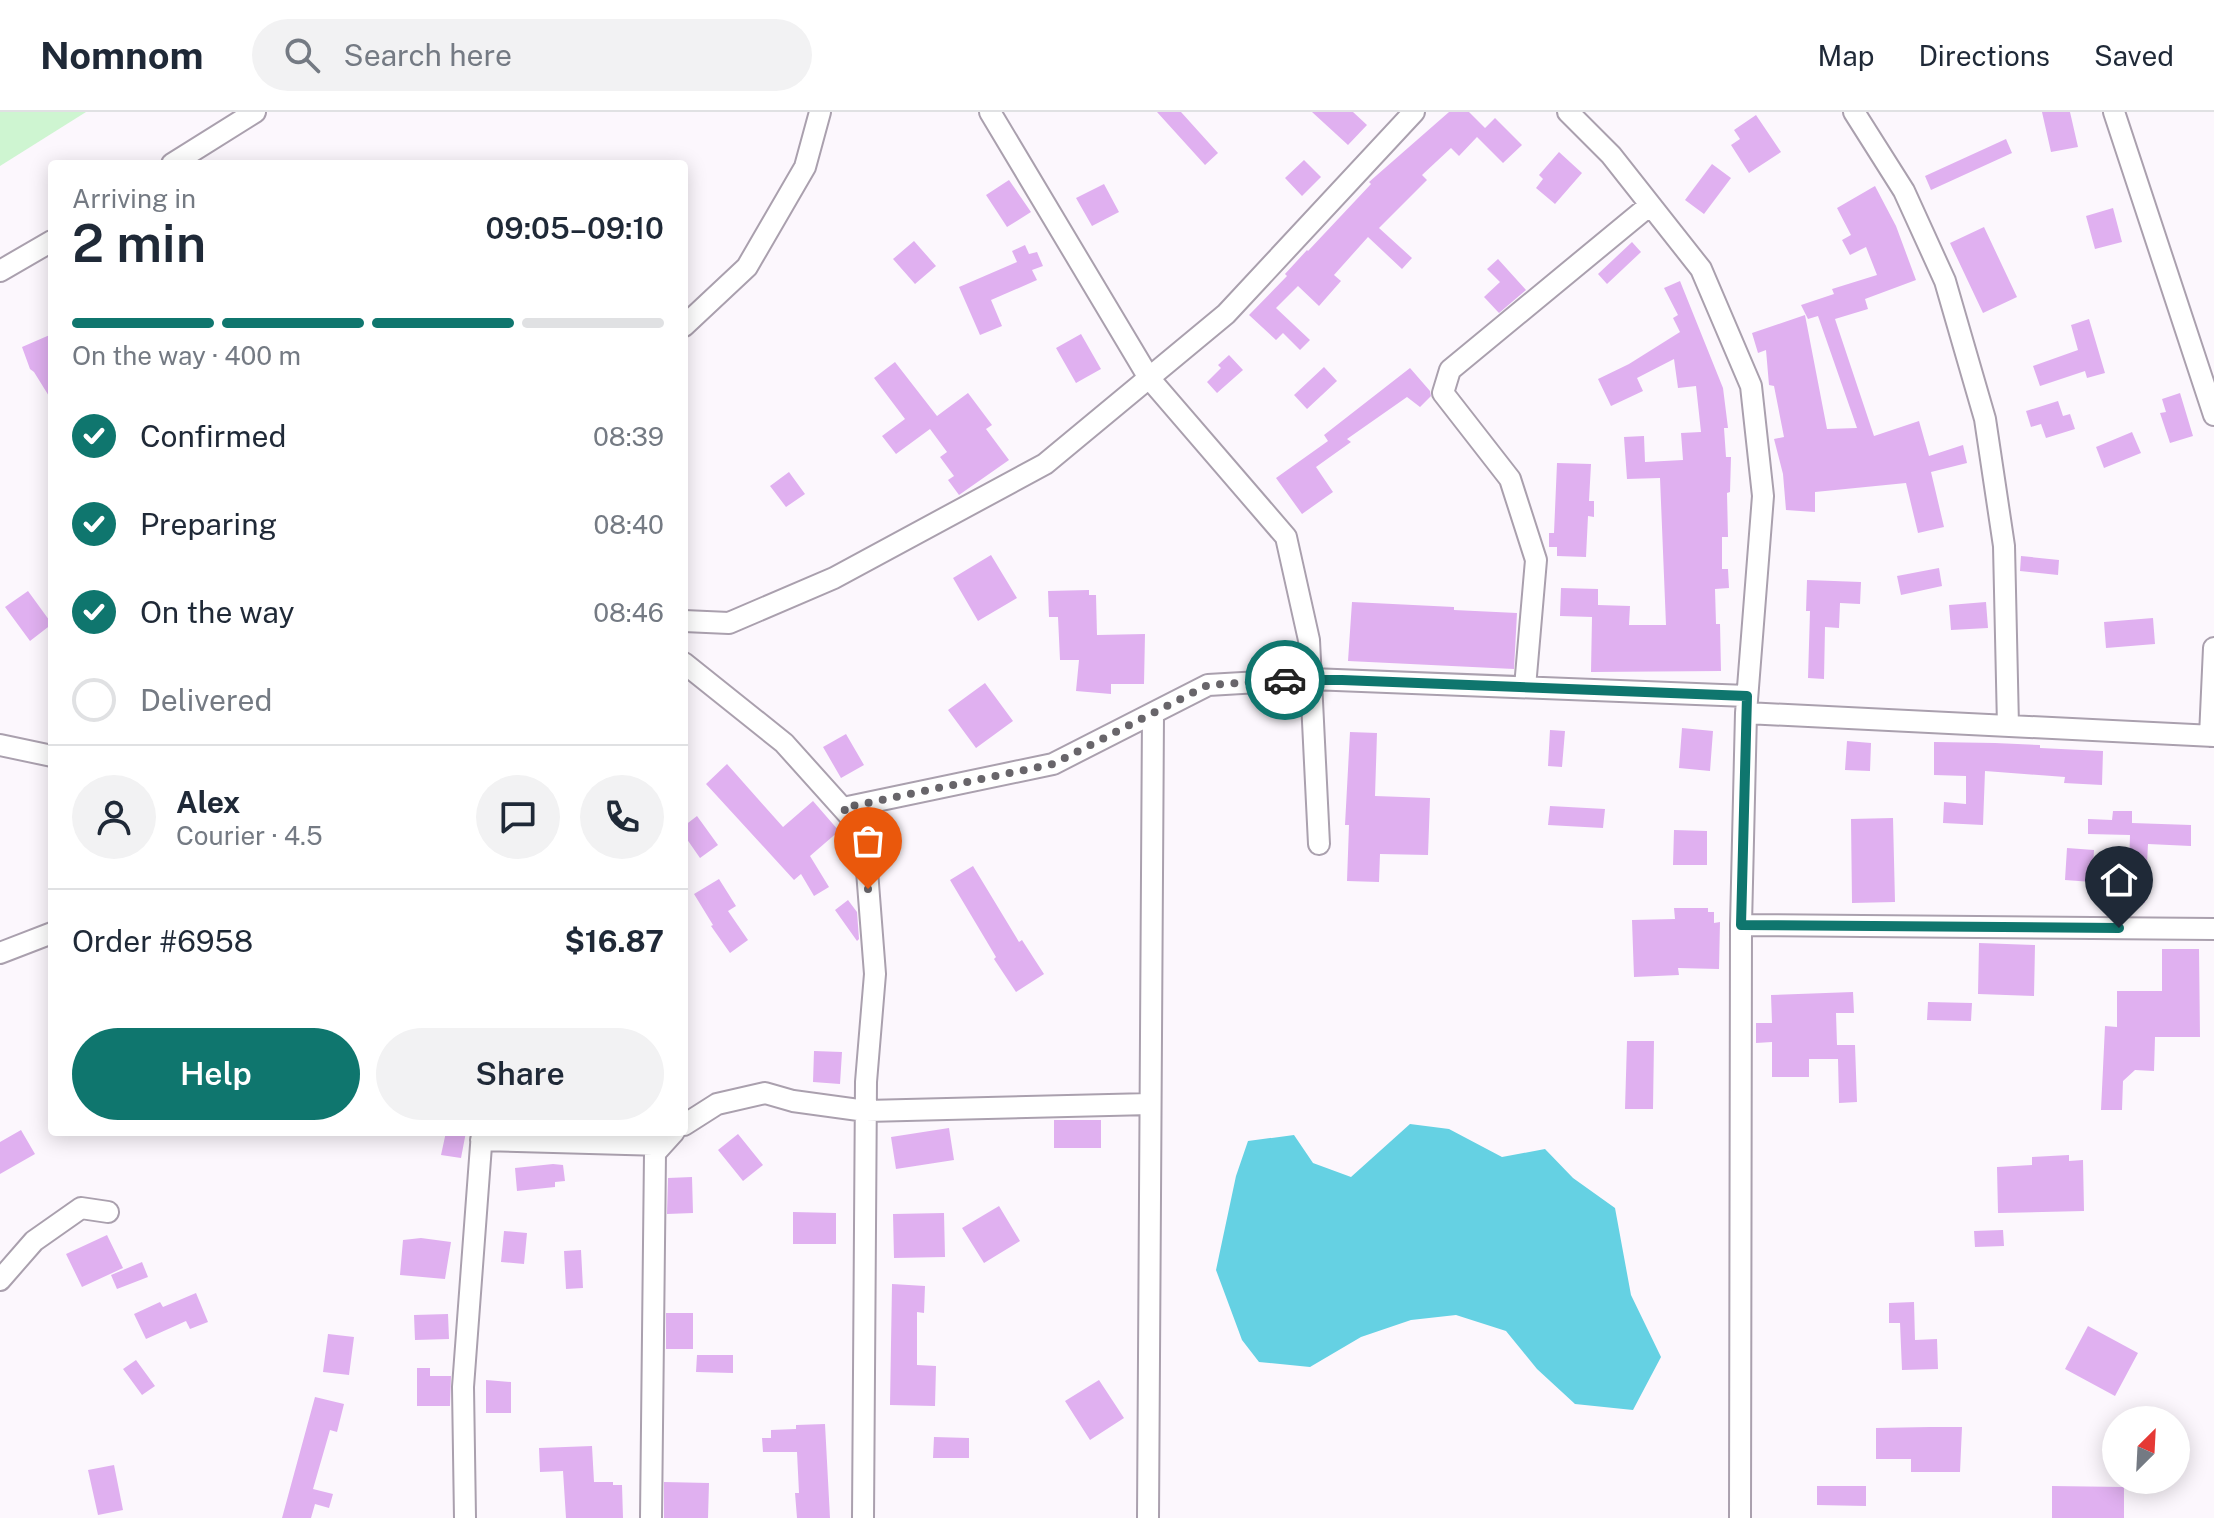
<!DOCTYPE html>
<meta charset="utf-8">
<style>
:root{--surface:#fff;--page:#f2f2f3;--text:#1f2937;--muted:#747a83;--line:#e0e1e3;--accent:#0f766e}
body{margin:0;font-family:"Public Sans",sans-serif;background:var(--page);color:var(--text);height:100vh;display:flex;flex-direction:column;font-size:30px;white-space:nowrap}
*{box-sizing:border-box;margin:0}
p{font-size:26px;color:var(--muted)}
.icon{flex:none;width:44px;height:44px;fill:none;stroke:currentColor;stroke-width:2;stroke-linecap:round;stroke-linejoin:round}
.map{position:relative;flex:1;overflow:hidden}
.panel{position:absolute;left:48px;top:48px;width:640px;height:976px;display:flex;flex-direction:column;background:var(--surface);border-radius:8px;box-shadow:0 4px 20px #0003}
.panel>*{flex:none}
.needle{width:52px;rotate:24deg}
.fabs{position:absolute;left:2102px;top:1294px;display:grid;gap:16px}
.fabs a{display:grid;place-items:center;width:88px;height:88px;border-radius:50%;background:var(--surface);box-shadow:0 4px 20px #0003;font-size:40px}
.pin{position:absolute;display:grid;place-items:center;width:68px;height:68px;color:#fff;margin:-82px -34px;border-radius:50% 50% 50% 0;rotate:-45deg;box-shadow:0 0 8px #0007}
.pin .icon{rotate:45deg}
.courier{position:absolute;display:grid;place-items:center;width:80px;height:80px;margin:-40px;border:6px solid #0f766e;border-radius:50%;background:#fff;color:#222;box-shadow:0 2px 10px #0007}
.summary em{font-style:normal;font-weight:600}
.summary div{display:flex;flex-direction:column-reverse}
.summary{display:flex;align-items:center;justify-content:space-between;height:136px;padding:0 24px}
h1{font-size:52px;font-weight:600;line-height:60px}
.bar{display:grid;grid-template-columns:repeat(4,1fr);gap:12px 8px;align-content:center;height:96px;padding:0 24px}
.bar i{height:10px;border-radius:6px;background:var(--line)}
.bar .on{background:var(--accent)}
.bar p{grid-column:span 4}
.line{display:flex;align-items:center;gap:20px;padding:0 24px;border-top:2px solid var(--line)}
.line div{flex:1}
.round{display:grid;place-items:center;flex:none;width:84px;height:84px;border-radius:42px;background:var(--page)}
ol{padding:0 24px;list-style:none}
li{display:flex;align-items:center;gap:24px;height:88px}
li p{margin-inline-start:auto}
li .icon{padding:8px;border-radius:50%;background:var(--accent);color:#fff;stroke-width:4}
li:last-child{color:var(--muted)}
li i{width:44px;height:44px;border:4px solid var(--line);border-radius:50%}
.button{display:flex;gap:16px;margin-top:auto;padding:16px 24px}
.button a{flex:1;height:92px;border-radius:48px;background:var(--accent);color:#fff;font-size:32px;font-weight:600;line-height:92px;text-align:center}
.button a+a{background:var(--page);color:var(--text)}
header{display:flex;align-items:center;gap:48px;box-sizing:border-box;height:112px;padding:0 40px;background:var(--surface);border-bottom:2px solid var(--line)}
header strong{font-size:38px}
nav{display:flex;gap:44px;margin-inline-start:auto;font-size:28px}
.search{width:560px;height:72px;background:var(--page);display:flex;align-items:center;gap:20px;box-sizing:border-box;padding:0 28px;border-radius:44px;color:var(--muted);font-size:30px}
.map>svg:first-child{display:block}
</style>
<header>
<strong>Nomnom</strong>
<div class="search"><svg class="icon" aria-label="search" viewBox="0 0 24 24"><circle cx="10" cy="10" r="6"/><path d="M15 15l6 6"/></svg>Search here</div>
<nav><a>Map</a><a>Directions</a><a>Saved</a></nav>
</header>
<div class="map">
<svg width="2214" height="1406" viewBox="0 0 2214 1406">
<rect width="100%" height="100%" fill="#fcf7fd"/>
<!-- green -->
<path fill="#cef5d1" d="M0,0H86L0,54Z"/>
<!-- water -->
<path fill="#65d1e3" d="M1410,1012L1449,1017L1502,1045L1545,1037L1573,1066L1615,1096L1631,1183L1661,1245L1633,1298L1575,1292L1537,1257L1506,1219L1456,1203L1411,1208L1361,1225L1310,1255L1259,1250L1242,1228L1216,1158L1236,1064L1248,1029L1294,1023L1313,1051L1351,1065Z"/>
<!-- building -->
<path fill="#e0b0f0" d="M1157,0H1181L1218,41L1205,53Z
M1312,0H1353L1367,13L1348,33Z
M1449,0H1469L1485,16L1495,6L1522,33L1503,51L1477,25L1459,44L1451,36L1422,63L1427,68L1379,116L1412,146L1402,157L1368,125L1334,163L1341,169L1319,194L1298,174L1276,196L1310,228L1300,238L1283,221L1276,228L1249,203L1287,164L1285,162L1307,138L1308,139L1371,72L1369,70Z
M2042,0H2070L2078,35L2051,40Z
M1756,3L1781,40L1749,61L1731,33L1740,27L1734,18Z
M2006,27L2012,41L1931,78L1925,64Z
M1559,40L1582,61L1555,92L1536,76L1543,67L1539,63Z
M1304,48L1321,65L1302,84L1285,66Z
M1712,52L1731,66L1704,102L1685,88Z
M1009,68L1031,100L1007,115L986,83Z
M1104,72L1119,100L1092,114L1076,86Z
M1875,74L1896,114L1916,168L1865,187L1868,197L1835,207L1874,324L1919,309L1929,344L1963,333L1967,351L1931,360L1944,415L1918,421L1906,371L1815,380V400L1786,398L1783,362L1774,327L1784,325L1774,274L1769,273L1766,238L1758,241L1752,221L1805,203L1827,317L1857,316L1818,204L1808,207L1801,193L1834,182L1832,177L1877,163L1866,135L1850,143L1842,128L1851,123L1837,96Z
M2113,96L2122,130L2095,137L2086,104Z
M1984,115L2017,185L1983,201L1950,131Z
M914,129L936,154L915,172L893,147Z
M1632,130L1641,140L1607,172L1598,162Z
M1025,133L1029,142L1037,140L1043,154L1032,158L1037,168L991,188L1002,214L980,223L959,175L1017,150L1012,139Z
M1498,147L1526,178L1499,201L1484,185L1500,170L1487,157Z
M1680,169L1723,276L1728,316H1724L1726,345H1731L1730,380L1727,381L1728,425H1722V457H1728L1729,476L1715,477L1716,512H1720L1721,559L1591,560L1592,505L1560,504L1561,476L1598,477V493L1630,494L1629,513H1666L1660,366L1627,367L1624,325L1644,324L1645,350L1683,348L1681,321L1701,320L1696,274L1678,276L1674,247L1637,266L1643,279L1611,294L1598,267L1629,252L1680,220L1673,206L1678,203L1664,176Z
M2089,207L2105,261L2087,266L2085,259L2040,274L2033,254L2078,238L2071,213Z
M52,222V289L34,260L30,257L22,235Z
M1081,222L1101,257L1076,271L1056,236Z
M1229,243L1243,258L1217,281L1207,270L1221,256L1218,253Z
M895,250L937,304L968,281L992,313L986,317L1009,348L959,383L948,368L954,364L940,345L947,340L930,317L896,342L882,324L905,307L874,266Z
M1324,255L1337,269L1307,297L1294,283Z
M1410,256L1430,279L1431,284L1420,295L1407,285L1347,327L1351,330L1316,355L1333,380L1302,402L1276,366L1328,329L1324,323Z
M2180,281L2193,324L2170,331L2160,301L2166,300L2162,287Z
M2058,289L2063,304L2070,302L2075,317L2046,326L2041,312L2031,315L2026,299Z
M2132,320L2141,341L2104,356L2096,335Z
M1557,351L1591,352L1589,389H1594V405L1588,404L1586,445L1557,444V435H1549V421H1554Z
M789,360L805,382L786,395L770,374Z
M991,443L1017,486L978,509L953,466Z
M2021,444L2059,448L2058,463L2020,459Z
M1939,456L1942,474L1901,483L1897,464Z
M1807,468L1861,470L1860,492L1840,491L1839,516L1825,515L1824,567L1808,566L1810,499H1806Z
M1089,478V483H1096L1097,523L1145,522L1144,572H1111V582L1076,579L1079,548H1060L1058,505H1049L1048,479Z
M28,479L52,512L30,529L5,495Z
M1352,490L1454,495V498L1517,501L1514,557L1348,549Z
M1986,490L1988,516L1951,518L1949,493Z
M2153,506L2155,532L2106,536L2104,510Z
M985,571L1013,609L976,636L948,598Z
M1682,616L1713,619L1710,659L1679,656Z
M1550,618L1565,619L1562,655L1548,654Z
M1350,620L1377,621L1375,684L1430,686L1428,743L1380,742L1379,770L1347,769L1349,713H1345Z
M846,622L864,653L841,666L823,635Z
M1847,629L1871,631L1870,659L1845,658Z
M1934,630L1995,631L2040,633V636L2103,639L2102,673L2064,671L2065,665L1985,659L1983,713L1943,711L1944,690L1966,692V664L1934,663Z
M727,652L783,715L813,689L839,719L810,744L829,775L814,784L801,762L794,768L706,672Z
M1550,694L1605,697L1603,716L1548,713Z
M2113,699H2132V711L2191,713V734L2148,732L2145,791L2128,790L2130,723L2088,722V707L2112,708Z
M697,704L718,733L700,746L684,723V714Z
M1893,706L1895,790L1852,791L1851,707Z
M1674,718L1707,719V753H1673Z
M2067,736L2094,738L2092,770L2065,768Z
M973,754L1019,830L1022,828L1044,862L1016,880L994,847L996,845L950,768Z
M719,767L736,794L728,799L748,828L730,841L711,814L713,813L694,782Z
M848,788L857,800L859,827L857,829L835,798Z
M1674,796H1708V800H1714V811L1720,810L1719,857L1678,856L1679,863L1634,865L1632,808L1675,807Z
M1979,831L2035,833L2034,884L1978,882Z
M2162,837H2199L2200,925H2155L2154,959L2135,958L2123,969L2122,998H2101L2105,914L2117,915V879H2162Z
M1853,880L1854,901H1836L1837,933H1855L1857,990L1839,991L1838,947H1809V965H1772V930L1756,931V911H1772L1771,883Z
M1928,890L1972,891L1971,909L1927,908Z
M1627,929H1654L1653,997H1625Z
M814,939L842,940L840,972L813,970Z
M1054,1008H1101V1036H1054Z
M949,1016L954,1048L896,1057L891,1025Z
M21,1018L35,1042L0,1062V1030Z
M446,1020H466L461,1046L441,1043Z
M738,1022L763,1053L743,1069L718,1038Z
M2069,1043V1049L2083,1048L2084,1099L1998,1101L1997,1055L2032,1053V1045Z
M553,1052L563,1053L565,1069L555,1070V1075L517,1079L515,1056Z
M692,1065L693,1101L667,1102L668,1066Z
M999,1094L1020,1129L984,1151L962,1116Z
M793,1100L836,1101V1132H793Z
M944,1101L945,1145L894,1146L893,1102Z
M2003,1118L2004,1134L1975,1135L1974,1119Z
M504,1119L527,1121L524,1152L501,1150Z
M107,1123L123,1156L82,1175L66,1142Z
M421,1126L451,1130L445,1167L400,1163L403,1128Z
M581,1138L583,1176L566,1177L564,1139Z
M142,1150L148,1165L117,1177L111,1163Z
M892,1172L925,1174L924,1201L917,1200V1253L936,1254L935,1294L890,1293Z
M196,1181L208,1210L190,1217L186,1209L146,1227L134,1202L160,1190L163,1195Z
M1914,1190L1915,1228L1937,1227L1938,1257L1902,1258L1900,1211H1889V1191Z
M666,1201H693V1237H666Z
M448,1202L449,1227L415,1228L414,1203Z
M2088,1214L2138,1241L2115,1284L2065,1257Z
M328,1222L354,1225L349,1263L323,1260Z
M697,1243H733V1261L696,1260Z
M136,1248L155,1274L142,1283L123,1257Z
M417,1256H430V1264H451L450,1294H417Z
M486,1268L511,1270V1301H486Z
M1099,1268L1124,1306L1090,1328L1065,1289Z
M315,1285L344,1292L337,1320L330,1318L313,1377L333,1382L329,1396L315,1392L311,1406H282Z
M825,1312L830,1406H797L795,1381H799L797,1340H763L762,1326H771V1318L796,1317V1313Z
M1930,1315H1962L1960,1360H1911V1347H1876V1316Z
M934,1325L969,1326V1346H933Z
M592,1334L594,1370H613V1373H622L623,1406H566L563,1359L540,1360L539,1336Z
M114,1353L123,1398L98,1403L88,1358Z
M664,1370L709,1371L708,1406H664Z
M1817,1374H1866V1394L1817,1393Z
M2052,1374L2124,1375V1406H2052Z"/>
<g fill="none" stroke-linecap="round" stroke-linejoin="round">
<defs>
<path id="minor" d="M990,0L1149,266L1286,425L1309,528L1319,732
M1568,0L1611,43L1701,157L1751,274L1763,384L1746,601L1741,813L1740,1406
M1854,0L1904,79L1945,169L1985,307L2004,434L2008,614
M2114,0L2214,303
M172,52L255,0
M0,159L52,129
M684,214L747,155L805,55L820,0
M684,509L729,511L834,466L1045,352L1226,202L1414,0
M684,551L784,631L864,720L875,862L866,970L863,1406
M1525,575L1536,448L1510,367L1443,281L1450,258L1650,93
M1746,601L2214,624
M2210,624L2214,536
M0,633L52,644
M843,696L1053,652L1208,573L1311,567L1747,584
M1741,813L2214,817
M0,841L52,821
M684,1013L717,992L765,981L793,989L866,999L1150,992
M481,1028L662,1033
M0,1168L34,1129L81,1096L108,1100
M465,1406L463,1275L482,1020
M651,1406L655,1041L674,1020
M1148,1406L1153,602"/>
</defs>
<!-- minor casing -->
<use href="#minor" stroke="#aaa0ae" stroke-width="24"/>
<!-- minor -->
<use href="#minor" stroke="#fff" stroke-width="20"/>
</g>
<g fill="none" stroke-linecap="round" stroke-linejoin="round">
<!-- done -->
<path stroke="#68656a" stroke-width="8" stroke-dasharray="0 14.4" d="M868,777L864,720L843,696L1053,652L1208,573L1285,568"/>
<!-- route -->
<path stroke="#0f766e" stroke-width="10" d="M1285,568H1342L1747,584L1741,813L2119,816"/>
</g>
</svg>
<div class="fabs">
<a><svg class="needle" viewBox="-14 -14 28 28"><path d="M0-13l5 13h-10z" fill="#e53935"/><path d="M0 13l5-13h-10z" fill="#747a83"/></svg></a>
</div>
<div class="pin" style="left:868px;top:777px;background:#ea580c"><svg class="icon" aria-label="bag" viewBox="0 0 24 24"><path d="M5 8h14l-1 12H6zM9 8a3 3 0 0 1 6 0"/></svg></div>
<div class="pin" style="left:2119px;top:816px;background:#1f2937"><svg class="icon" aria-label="home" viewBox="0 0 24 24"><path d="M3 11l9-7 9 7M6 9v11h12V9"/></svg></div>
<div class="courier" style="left:1285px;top:568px"><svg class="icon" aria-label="car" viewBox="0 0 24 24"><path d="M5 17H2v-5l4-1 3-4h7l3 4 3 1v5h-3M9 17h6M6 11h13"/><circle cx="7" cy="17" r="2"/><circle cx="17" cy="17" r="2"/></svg></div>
<section class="panel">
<div class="summary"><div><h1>2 min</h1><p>Arriving in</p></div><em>09:05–09:10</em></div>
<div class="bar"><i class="on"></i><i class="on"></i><i class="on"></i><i></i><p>On the way · 400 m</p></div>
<ol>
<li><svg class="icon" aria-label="check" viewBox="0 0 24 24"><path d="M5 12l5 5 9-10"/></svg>Confirmed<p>08:39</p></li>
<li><svg class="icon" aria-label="check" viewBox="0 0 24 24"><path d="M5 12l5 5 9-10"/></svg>Preparing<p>08:40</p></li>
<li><svg class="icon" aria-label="check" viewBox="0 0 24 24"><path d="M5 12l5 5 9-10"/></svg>On the way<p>08:46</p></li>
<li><i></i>Delivered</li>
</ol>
<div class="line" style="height:144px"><a class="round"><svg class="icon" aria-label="person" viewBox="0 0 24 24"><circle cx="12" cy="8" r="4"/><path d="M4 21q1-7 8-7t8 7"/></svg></a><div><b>Alex</b><p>Courier · 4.5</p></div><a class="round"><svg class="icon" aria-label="chat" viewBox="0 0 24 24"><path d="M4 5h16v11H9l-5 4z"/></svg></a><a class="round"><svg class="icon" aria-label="phone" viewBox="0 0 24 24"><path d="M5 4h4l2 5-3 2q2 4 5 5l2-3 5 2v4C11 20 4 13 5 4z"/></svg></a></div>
<div class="line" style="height:104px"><div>Order #6958</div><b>$16.87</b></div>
<div class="button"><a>Help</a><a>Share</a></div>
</section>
</div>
